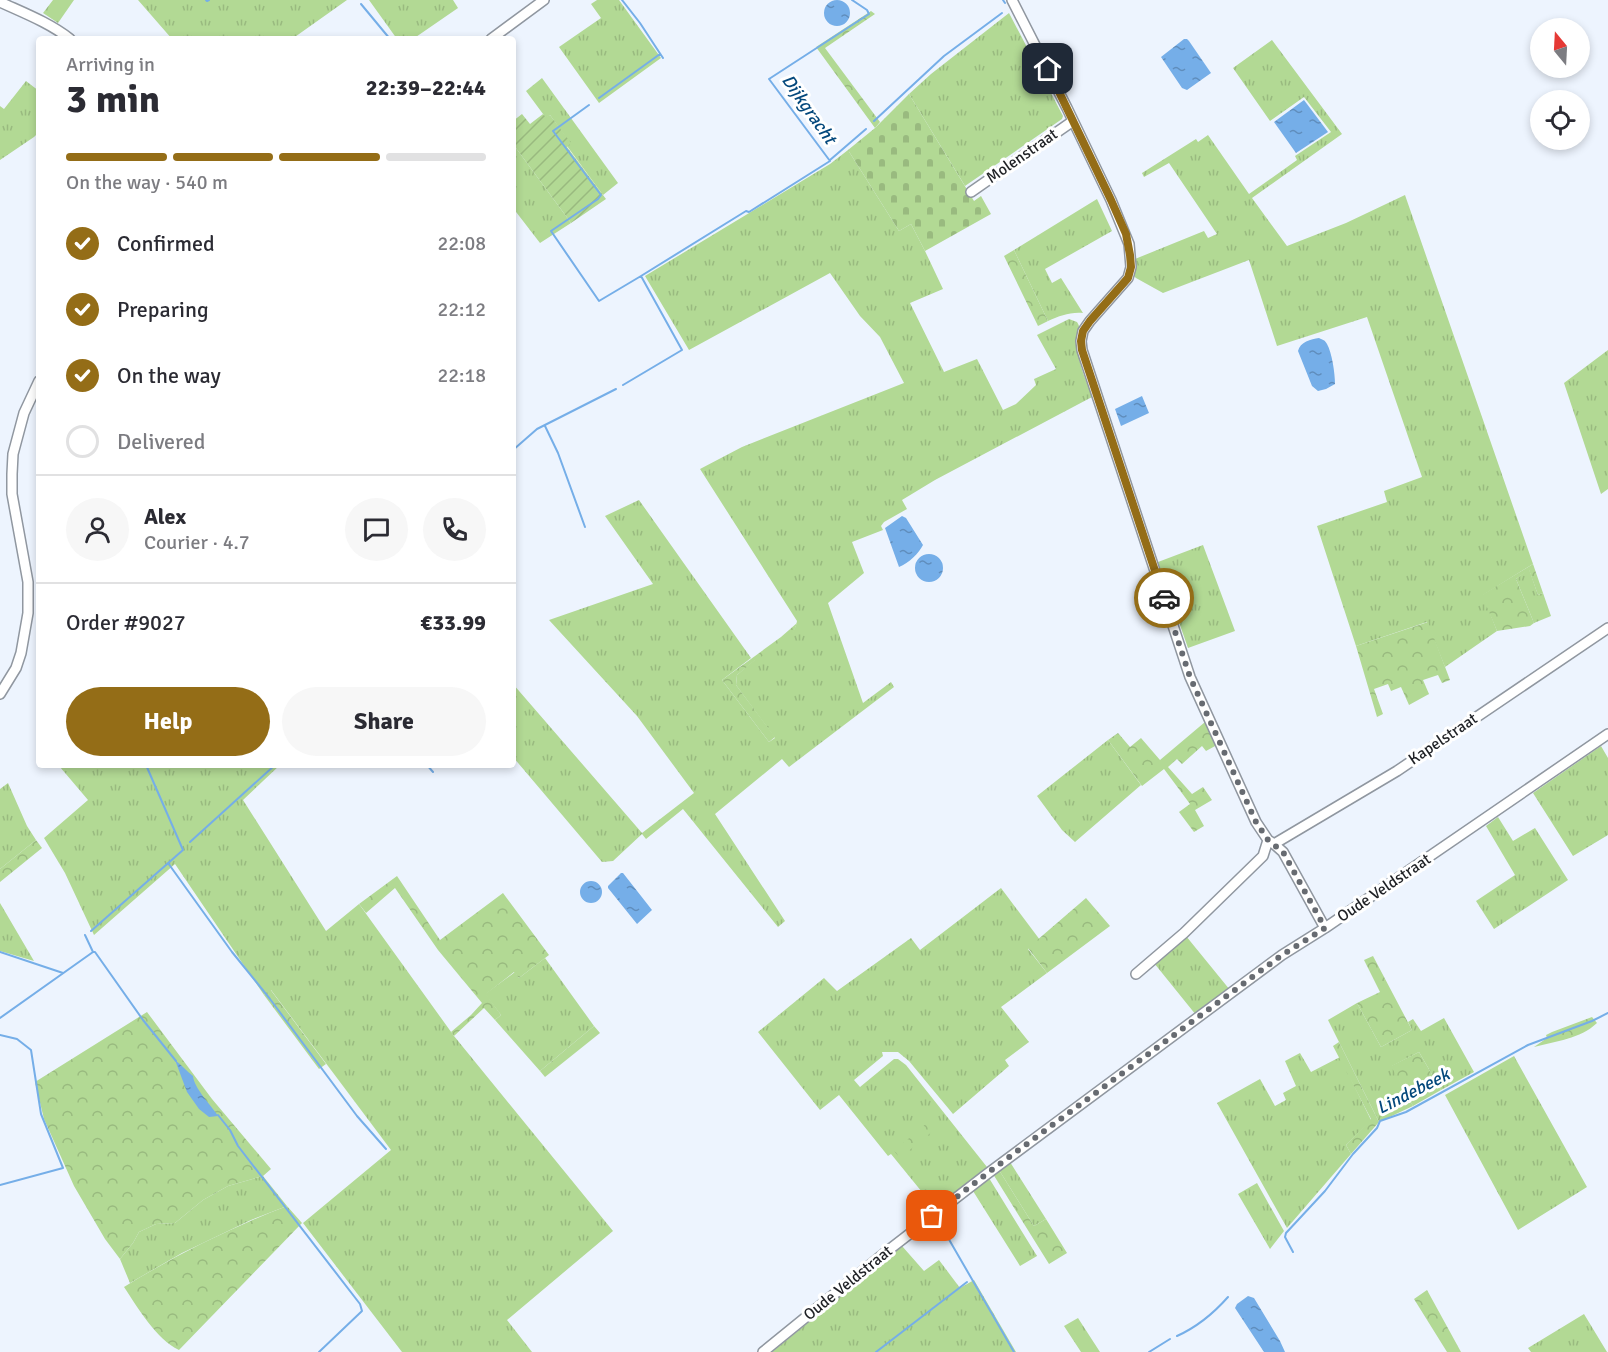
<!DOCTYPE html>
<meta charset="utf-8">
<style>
:root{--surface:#fff;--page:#f7f7f7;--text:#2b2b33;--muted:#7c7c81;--line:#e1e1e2;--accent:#946d17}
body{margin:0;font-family:Signika,sans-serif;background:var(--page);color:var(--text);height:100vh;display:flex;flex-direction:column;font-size:22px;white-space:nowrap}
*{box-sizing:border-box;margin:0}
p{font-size:20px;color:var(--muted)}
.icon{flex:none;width:33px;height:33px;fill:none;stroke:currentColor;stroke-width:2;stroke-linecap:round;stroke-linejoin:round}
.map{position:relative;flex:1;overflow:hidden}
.details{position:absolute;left:36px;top:36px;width:480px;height:732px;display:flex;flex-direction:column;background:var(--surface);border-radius:6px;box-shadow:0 3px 9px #0003}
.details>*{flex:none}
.needle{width:39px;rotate:342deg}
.controls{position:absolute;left:1530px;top:18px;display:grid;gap:12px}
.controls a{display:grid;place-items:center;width:60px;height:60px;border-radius:50%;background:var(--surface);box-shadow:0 3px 9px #0003;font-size:30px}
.pin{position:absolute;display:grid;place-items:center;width:51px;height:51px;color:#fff;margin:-26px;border-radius:12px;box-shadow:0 3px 9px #0006}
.courier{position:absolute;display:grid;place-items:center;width:60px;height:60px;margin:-30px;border:4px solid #946d17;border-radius:50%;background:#fff;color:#222;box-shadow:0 2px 8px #0007}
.headline em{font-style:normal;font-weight:700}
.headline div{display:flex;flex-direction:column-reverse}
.headline{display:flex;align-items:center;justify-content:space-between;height:102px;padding:0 30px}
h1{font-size:39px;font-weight:700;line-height:45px}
.bar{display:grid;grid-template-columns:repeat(4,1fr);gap:9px 6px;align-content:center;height:72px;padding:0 30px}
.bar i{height:8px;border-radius:4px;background:var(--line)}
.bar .current{background:var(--accent)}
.bar p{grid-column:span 4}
.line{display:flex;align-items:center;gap:15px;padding:0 30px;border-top:2px solid var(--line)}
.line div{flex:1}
.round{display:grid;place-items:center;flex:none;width:63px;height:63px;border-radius:32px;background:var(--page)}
ol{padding:0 30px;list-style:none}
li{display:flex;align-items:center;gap:18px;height:66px}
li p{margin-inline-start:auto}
li .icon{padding:6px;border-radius:50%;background:var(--accent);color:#fff;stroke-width:4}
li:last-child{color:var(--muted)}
li i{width:33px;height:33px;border:3px solid var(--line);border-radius:50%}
.primary-button{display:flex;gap:12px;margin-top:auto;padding:12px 30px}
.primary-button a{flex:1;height:69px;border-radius:36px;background:var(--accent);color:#fff;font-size:24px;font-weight:700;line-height:69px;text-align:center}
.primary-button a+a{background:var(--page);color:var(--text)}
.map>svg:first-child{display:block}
</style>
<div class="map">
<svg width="1608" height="1352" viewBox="0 0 1608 1352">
<defs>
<pattern id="grass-tufts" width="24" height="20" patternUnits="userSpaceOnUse" patternTransform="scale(1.5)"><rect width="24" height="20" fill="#b2d994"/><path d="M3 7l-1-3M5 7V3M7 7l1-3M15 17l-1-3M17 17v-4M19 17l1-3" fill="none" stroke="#99ba7f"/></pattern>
<pattern id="forest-crowns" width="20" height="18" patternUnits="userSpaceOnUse" patternTransform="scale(1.5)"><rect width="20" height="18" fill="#b2d994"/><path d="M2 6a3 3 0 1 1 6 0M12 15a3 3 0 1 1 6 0" fill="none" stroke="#99ba7f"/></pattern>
<pattern id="cemetery-stones" width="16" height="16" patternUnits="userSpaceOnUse" patternTransform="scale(1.5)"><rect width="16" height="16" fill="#b2d994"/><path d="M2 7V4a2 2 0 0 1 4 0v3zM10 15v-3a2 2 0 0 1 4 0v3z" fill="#99ba7f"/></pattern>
<pattern id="garden-furrows" width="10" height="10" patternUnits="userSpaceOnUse" patternTransform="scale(1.5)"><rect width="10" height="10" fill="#b2d994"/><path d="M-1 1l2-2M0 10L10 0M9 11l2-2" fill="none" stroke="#99ba7f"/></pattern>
<pattern id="water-ripples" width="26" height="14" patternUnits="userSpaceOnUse" patternTransform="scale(1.5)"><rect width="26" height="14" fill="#75aee8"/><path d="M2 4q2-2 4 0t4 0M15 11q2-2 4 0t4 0" fill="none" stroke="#5f8dbc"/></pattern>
</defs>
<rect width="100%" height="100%" fill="#edf4fe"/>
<!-- grass -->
<path fill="url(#grass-tufts)" d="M53,0H74L58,23L43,13Z
M138,0H347L292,39H172Z
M369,0H453L458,8L413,39H397Z
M597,0H619L661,58L599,103L559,47L601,18L591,4Z
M1009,13L1063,116L1062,119L965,186L909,94L931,74Z
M1272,40L1342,134L1252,198L1287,246L1346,223L1405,195L1533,564L1483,595L1497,631L1445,667L1427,622L1356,646L1317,526L1387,502L1384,491L1422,477L1367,317L1277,346L1249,260L1163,293L1136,278L1133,275L1135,259L1204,231L1208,238L1217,234L1169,163L1144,177L1142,173L1196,139L1198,142L1208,135L1249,194L1297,160L1295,156L1331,132L1304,97L1270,121L1233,68Z
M542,78L618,183L603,195L567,146L570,143L550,115L546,118L526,91Z
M26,81L39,91V132L34,137L0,160V106L4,109Z
M513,144L571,223L540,243L513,208Z
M848,150L899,231L911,224L925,251L943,289L910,303L944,372L977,359L1003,410L1016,404L1036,385L1034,379L1056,369L1037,335L1069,319L1077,322C1083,331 1078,340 1078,350C1079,366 1087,382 1092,397L935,480L902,500L907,509L884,522L881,526L883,530L852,542L864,573L828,603L863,703L891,682L894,687L789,767L782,759L715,814L785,921L778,927L683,809L646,839L642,834L613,861L602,862L513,757V684L642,833L694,793L637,716L549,620L653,584L605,516L639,500L751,658L722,680L769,742L775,738L736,685L737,675C743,670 749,664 756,659C771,648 794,641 797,621L700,469L742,447L904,383L880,337L860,316L830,273L689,350L645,276L830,164Z
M1097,199L1112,231L1045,269L1052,283L1061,278L1083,313C1069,312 1060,316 1048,321L1014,250Z
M1608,350V489L1601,494L1564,383Z
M1203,545L1235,631L1188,648L1158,562Z
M1529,569L1538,595L1543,593L1551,616L1534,623L1516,579Z
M1108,740L1141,785L1075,842L1062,830L1037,796Z
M1601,746L1608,758V835L1573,856L1533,793Z
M63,765H280L243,800L326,931L359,904L454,1036L613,1231L507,1320L532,1352H402L303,1223L391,1150L271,990L264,995L175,864L94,935L65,873L44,838L88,800L60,767Z
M8,783L27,826L36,840L0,869V789Z
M1498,817L1513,841L1535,828L1568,880L1494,929L1476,901L1515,875L1486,826Z
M1001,888L1040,940L1028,949L1047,973L1001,1007L1029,1042L1005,1060L1009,1066L953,1114L909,1061L898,1052H882L883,1056L854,1080L860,1087L894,1059H898L906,1065L987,1167L935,1208L891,1154L888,1156L839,1095L820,1110L758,1032L824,978L837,991L911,938L920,950Z
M0,903L34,961L0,951Z
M1186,936L1230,990L1196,1015L1154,963Z
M545,958L594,1026L540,1071L495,1020L501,1015L485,994L515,972L519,978Z
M1357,1003L1381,1047L1412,1030L1408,1022L1413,1019L1421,1031L1444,1018L1474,1072L1441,1090L1419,1052L1392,1066L1413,1106L1379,1122L1328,1020Z
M1300,1053L1311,1072L1340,1057L1371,1120L1346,1145L1351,1154L1287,1228L1217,1103L1260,1079L1275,1106L1286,1100L1283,1093L1296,1086L1285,1061Z
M1514,1056L1587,1187L1518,1230L1445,1095Z
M1010,1162L1046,1219L1034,1226L999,1170Z
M263,1176L287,1206L251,1220L182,1253L130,1283L120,1259L133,1243L139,1232L156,1224L175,1223L203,1200L228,1186Z
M989,1178L1037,1256L1020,1266L973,1191Z
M1257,1183L1284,1231L1270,1249L1238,1194Z
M902,1246L924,1271L939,1260L960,1288L974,1280L1016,1352H772Z
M1584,1314L1607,1352H1531L1528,1348Z
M1078,1318L1100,1352H1081L1064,1326Z"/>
<!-- forest -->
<path fill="url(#forest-crowns)" d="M871,11L875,14L825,48L880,122L875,128L816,47Z
M1014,250L1048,321L1038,326L1004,256Z
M1533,564L1543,593L1538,595L1529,570L1516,579L1534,623L1530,626L1497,631L1482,595Z
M1428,622L1450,680L1442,683L1438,675L1423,680L1429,694L1409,705L1401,687L1391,691L1388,684L1374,689L1383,714L1377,717L1356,646Z
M797,623L792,636L782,644L754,661L737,675L736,685L775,737L769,742L722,680L781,637Z
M1205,722L1217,745L1206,751L1202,746L1182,764L1177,759L1168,767L1192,794L1203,787L1212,800L1195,810L1204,826L1194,832L1179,812L1190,804L1164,769L1142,786L1108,740L1118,733L1130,747L1141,738L1160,760Z
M36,840L42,848L0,882V869Z
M397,876L440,940L503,893L549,955L519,978L514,972L486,994L501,1015L495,1020L484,1008L454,1036L451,1032L471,1015L482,1003L438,950L395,888L366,913L359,904Z
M1086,898L1110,926L1047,973L1028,948Z
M1373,956L1412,1030L1381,1047L1357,1003L1380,992L1364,960Z
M270,989L326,1064L319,1069L264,995Z
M147,1012L212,1099L271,1169L263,1176L228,1186L203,1200L175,1223L156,1224L139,1232L133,1243L120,1259L105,1239L74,1186L44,1119L35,1082Z
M1592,1017L1597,1023C1580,1039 1556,1041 1534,1047L1547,1038L1546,1035L1552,1032Z
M594,1026L600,1033L545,1077L540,1071Z
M1339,1042L1379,1122L1351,1154L1346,1145L1371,1119L1333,1046Z
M1419,1052L1441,1090L1413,1106L1391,1066Z
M927,1123L933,1131L900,1158L894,1151Z
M999,1170L1034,1226L1046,1219L1067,1253L1049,1264L993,1174Z
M287,1206L302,1223L179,1350C156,1339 138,1308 124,1287C176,1255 230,1228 287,1206Z
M1427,1290L1461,1352H1447L1414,1299Z"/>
<!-- cemetery -->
<path fill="url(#cemetery-stones)" d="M909,94L974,201L981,196L991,214L925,251L911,224L899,231L848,150L875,128Z"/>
<!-- garden -->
<path fill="url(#garden-furrows)" d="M522,114L530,124L543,114L546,117L550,115L571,143L567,147L606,199L571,223L513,144V121Z"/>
<!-- water -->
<path fill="url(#water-ripples)" d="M824 13a13 13 0 1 1 26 0a13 13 0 1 1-26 0Z
M1184,39H1187L1189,41L1211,73L1187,90L1182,88L1161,57Z
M1304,100L1328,132L1296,153L1274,122Z
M1319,338C1323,340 1325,340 1327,344C1332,353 1335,373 1335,384L1326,389L1318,391L1312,386L1298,351C1300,342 1311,339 1319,338Z
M1142,396L1149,413L1121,426L1115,409Z
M902,516L906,518L923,545C919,553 909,563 899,567L885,528Z
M915 568a14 14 0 1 1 28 0a14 14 0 1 1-28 0Z
M621,873H623L652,910L637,924L608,888V886Z
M580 892a11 11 0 1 1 22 0a11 11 0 1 1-22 0Z
M175,1060C182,1065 186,1071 193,1076C194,1088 211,1105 218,1116L209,1117L199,1109L187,1092Z
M1248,1296L1254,1298L1280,1341L1285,1352H1264L1235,1308L1237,1304Z"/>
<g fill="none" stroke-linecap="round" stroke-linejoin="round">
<!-- stream -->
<path stroke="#75aee8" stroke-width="2" d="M206,0L207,1L209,0
M622,0L640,23L663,58
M1003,0L1005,3
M361,4L390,39
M599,98L660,54
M589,105L553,131L601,195L598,199L551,231L599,301L641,276
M874,121L944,56L1002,13
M830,160L866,129
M623,385L682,350L641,276L746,211L749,212L830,161L769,79L869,14L867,10L852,0
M545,426L558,453L585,527
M513,450L537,429L616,389
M427,765L433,772
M190,842L275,765
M168,863L232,952L270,999L357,1116L386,1149
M91,931L183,850L146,765
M0,952L63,973
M93,952H95L143,1020L176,1061
M0,1018L93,952L85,935
M0,1035L17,1039L31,1050L41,1114L63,1168L0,1185
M218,1115L230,1130L238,1146L360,1304L362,1311L319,1352
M936,1217L1014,1352
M1293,1252L1285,1237L1286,1233L1325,1191L1353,1154L1377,1128L1380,1121L1406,1112L1528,1045L1592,1021L1608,1013
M1177,1336C1197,1327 1213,1314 1228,1297
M876,1352L967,1282
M1149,1352L1170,1339"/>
<defs>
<path id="minor" d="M1012,0L1067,108L1111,200L1129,244L1131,267L1128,278L1090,321L1083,331L1081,341L1082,350L1190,677L1256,822L1268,840L1274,844L1283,852L1325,928
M0,2C24,13 50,23 70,39
M491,39L544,0
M971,192L1073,121
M0,694L16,668L21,653L28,613V582L12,494V474L13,454L24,413L39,381
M1274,844L1397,771L1608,628
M1136,974L1184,933L1263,856L1268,840
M763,1352L886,1252L987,1174L1282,955L1325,928L1608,734"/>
</defs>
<!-- minor casing -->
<use href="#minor" stroke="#9097a0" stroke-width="12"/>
<!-- minor -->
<use href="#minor" stroke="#fff" stroke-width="9"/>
</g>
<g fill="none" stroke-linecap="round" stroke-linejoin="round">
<!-- done -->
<path stroke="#676b71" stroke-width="6" stroke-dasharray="0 10.8" d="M932,1216L989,1172L1282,955L1325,928L1283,852L1268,840L1256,822L1190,677L1164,598"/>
<!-- route -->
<path stroke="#946d17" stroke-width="8" d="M1048,69L1111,200L1126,234L1130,255L1131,267L1128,278L1090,321L1083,331L1081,341L1082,350L1164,598"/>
</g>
<g text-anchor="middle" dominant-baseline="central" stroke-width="6" stroke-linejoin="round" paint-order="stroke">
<!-- street labels -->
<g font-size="16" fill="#1f2125" stroke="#fff">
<text transform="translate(1022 156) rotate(-35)">Molenstraat</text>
<text transform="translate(1443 739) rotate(-34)">Kapelstraat</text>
<text transform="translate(1384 888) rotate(-34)">Oude Veldstraat</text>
<text transform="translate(848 1283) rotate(-39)">Oude Veldstraat</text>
</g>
<!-- water labels -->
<g font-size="18" font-style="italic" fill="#04487c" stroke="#fff">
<text transform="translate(809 109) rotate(55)">Dijkgracht</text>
<text transform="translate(1413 1091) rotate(-27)">Lindebeek</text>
</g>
</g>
</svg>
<div class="controls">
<a><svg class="needle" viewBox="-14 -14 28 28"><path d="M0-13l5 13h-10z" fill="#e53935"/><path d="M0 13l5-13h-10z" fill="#7c7c81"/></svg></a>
<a><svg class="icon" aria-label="locate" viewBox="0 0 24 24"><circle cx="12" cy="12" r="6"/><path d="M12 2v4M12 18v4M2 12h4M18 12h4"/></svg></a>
</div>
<div class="pin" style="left:932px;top:1216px;background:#ea580c"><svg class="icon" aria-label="bag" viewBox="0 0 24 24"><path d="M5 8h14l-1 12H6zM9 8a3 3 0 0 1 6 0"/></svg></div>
<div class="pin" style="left:1048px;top:69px;background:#1f2937"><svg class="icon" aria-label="home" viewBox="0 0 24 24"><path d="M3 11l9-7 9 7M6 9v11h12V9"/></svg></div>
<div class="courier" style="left:1164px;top:598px"><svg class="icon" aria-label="car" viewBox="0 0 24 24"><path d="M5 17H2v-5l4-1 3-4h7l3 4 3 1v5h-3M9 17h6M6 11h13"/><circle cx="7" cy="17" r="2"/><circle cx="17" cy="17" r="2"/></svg></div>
<section class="details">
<div class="headline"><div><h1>3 min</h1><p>Arriving in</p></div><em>22:39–22:44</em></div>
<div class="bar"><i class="current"></i><i class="current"></i><i class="current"></i><i></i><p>On the way · 540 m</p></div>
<ol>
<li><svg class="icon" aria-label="check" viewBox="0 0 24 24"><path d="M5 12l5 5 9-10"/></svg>Confirmed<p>22:08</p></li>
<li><svg class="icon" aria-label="check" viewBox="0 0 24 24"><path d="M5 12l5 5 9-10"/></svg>Preparing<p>22:12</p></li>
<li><svg class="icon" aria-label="check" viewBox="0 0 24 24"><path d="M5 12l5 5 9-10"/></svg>On the way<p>22:18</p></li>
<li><i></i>Delivered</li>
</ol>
<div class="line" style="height:108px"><a class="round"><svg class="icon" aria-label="person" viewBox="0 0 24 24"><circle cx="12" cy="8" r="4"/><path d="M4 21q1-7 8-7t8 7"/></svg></a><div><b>Alex</b><p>Courier · 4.7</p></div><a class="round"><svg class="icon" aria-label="chat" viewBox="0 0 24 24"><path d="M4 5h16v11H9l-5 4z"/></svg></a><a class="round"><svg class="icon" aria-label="phone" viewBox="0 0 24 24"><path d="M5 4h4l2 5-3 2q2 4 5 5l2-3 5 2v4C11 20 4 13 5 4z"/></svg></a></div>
<div class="line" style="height:78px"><div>Order #9027</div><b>€33.99</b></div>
<div class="primary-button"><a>Help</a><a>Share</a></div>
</section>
</div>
